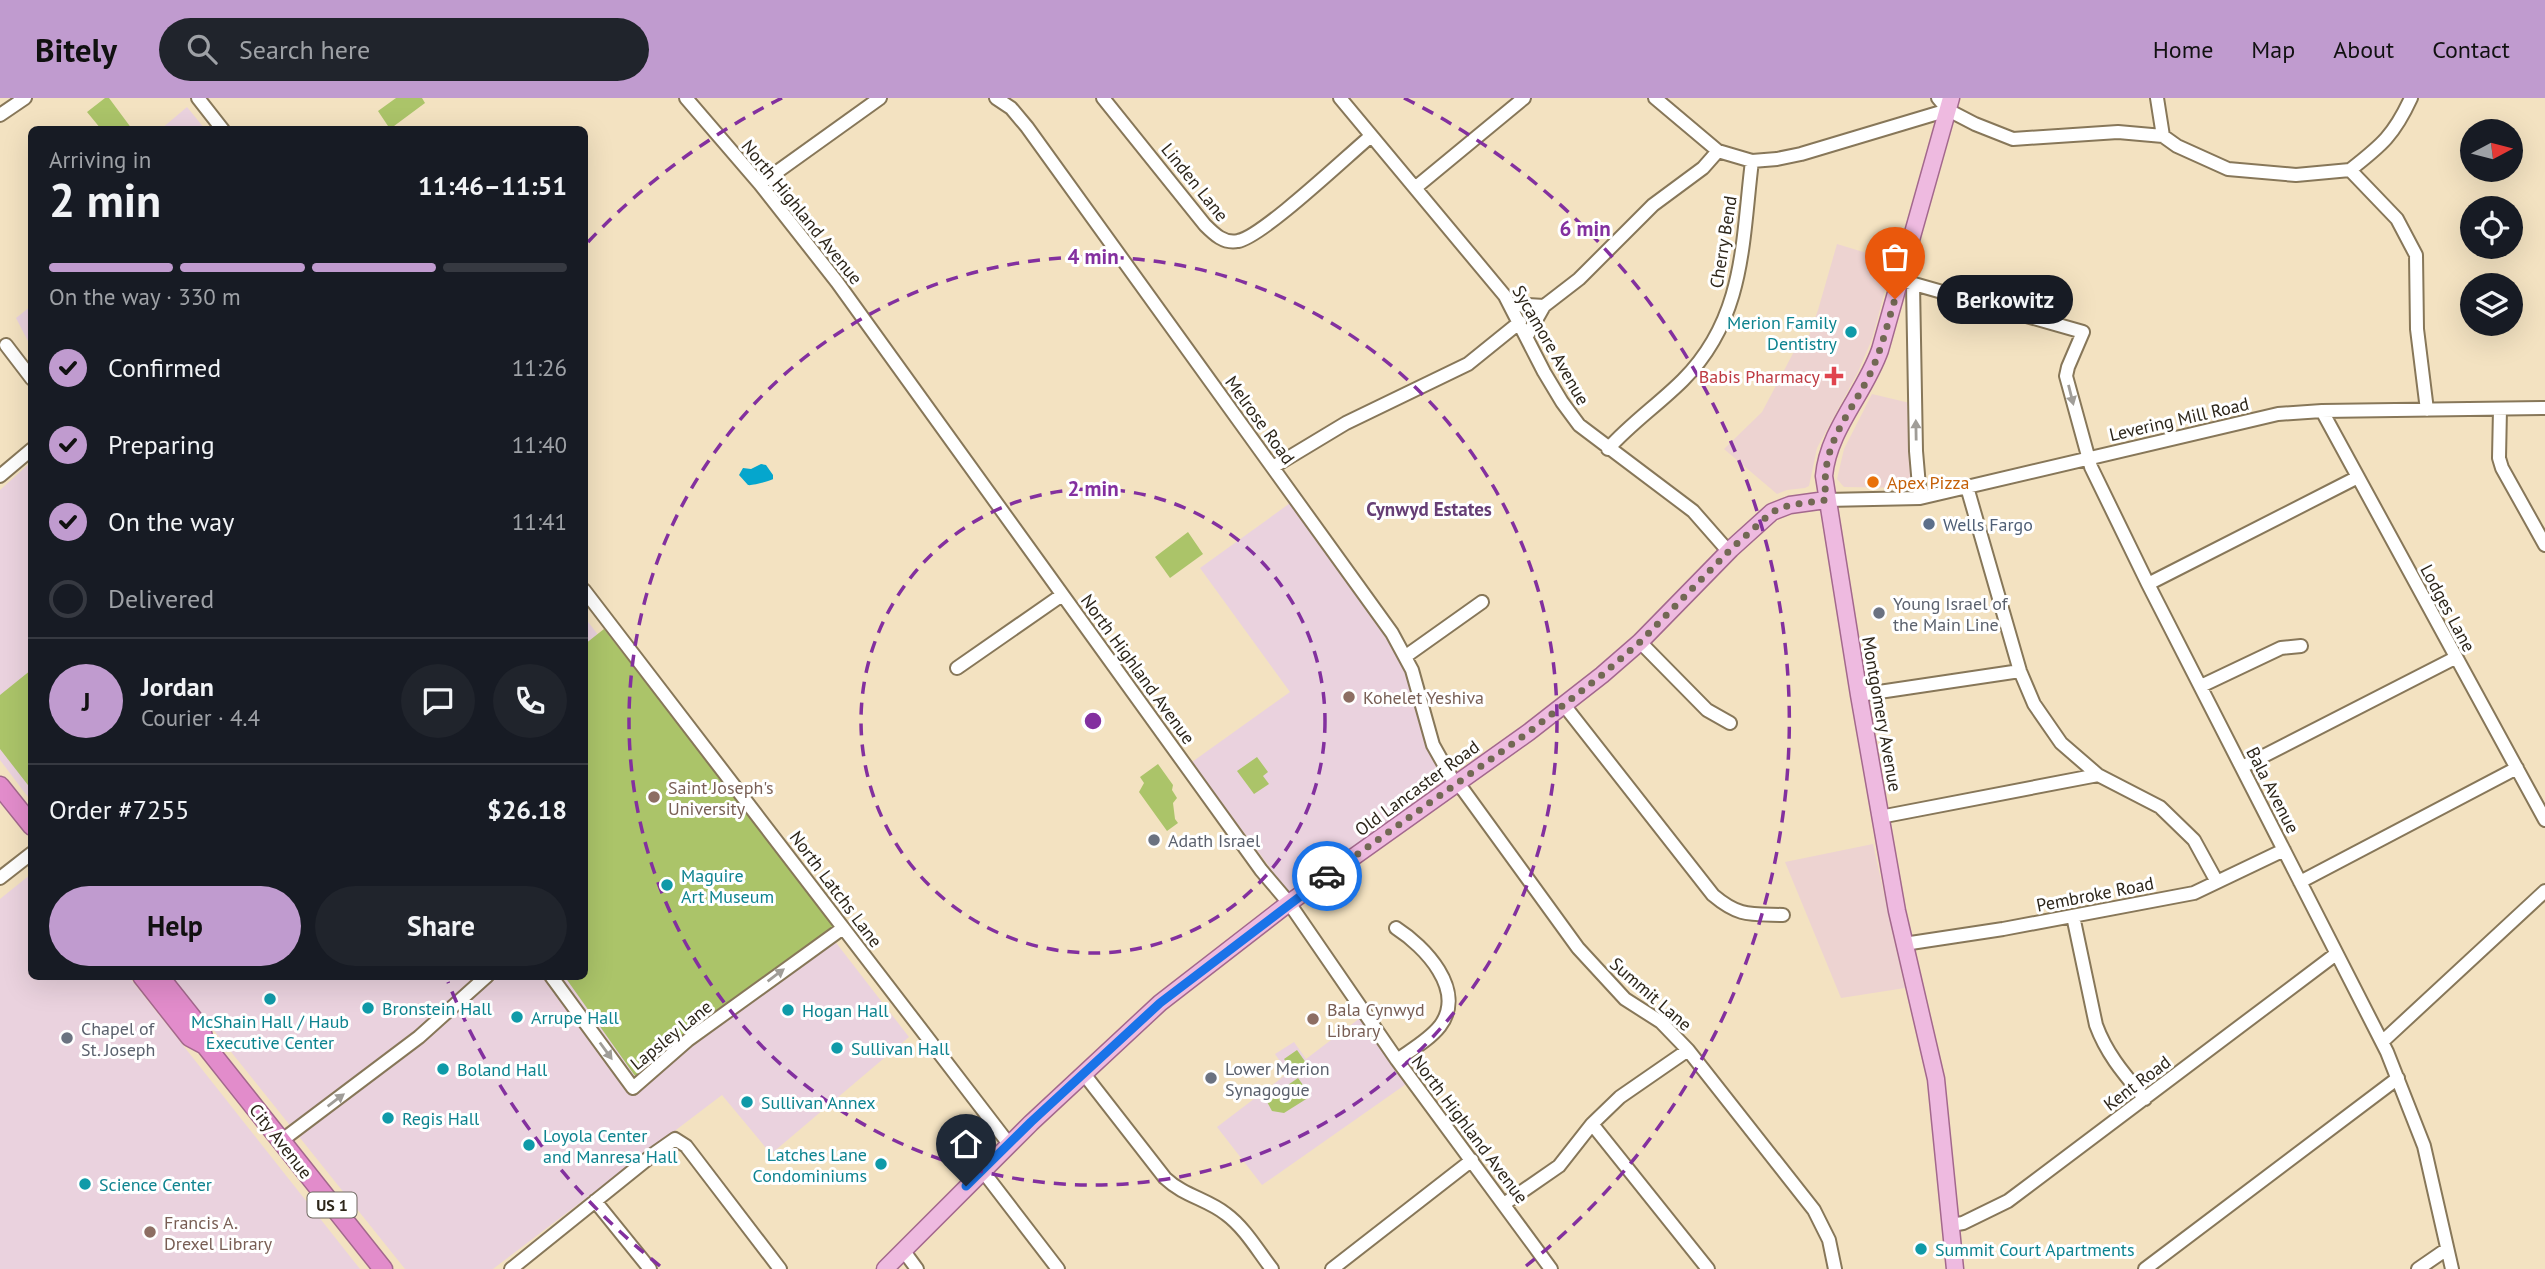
<!DOCTYPE html>
<meta charset="utf-8">
<style>
:root{--surface:#171b24;--page:#20242c;--text:#f1f3f6;--muted:#9ea1a6;--line:#363941;--accent:#c09bcf}
body{margin:0;font-family:"PT Sans",sans-serif;background:var(--page);color:var(--text);height:100vh;display:flex;flex-direction:column;font-size:26px;white-space:nowrap}
*{box-sizing:border-box;margin:0}
p{font-size:23px;color:var(--muted)}
.icon{flex:none;width:38px;height:38px;fill:none;stroke:currentColor;stroke-width:2;stroke-linecap:round;stroke-linejoin:round}
.map{position:relative;flex:1;overflow:hidden}
.details{position:absolute;left:28px;top:28px;width:560px;height:854px;display:flex;flex-direction:column;background:var(--surface);border-radius:10px;box-shadow:0 7px 28px #0002}
.details>*{flex:none}
.needle{width:46px;rotate:83deg}
.buttons{position:absolute;left:2460px;top:21px;display:grid;gap:14px}
.buttons a{display:grid;place-items:center;width:63px;height:63px;border-radius:50%;background:var(--surface);box-shadow:0 7px 28px #0002;font-size:35px}
.pin{position:absolute;display:grid;place-items:center;width:60px;height:60px;color:#fff;margin:-72px -30px;border-radius:50% 50% 50% 0;rotate:-45deg;box-shadow:0 0 7px #0007}
.pin .icon{rotate:45deg}
.courier{position:absolute;display:grid;place-items:center;width:70px;height:70px;margin:-35px;border:5px solid #1a73e8;border-radius:50%;background:#fff;color:#222;box-shadow:0 2px 9px #0007}
.bubble{position:absolute;height:49px;border-radius:24px;background:var(--surface);box-shadow:0 7px 28px #0002;font-size:23px;font-weight:600;line-height:49px;text-align:center}
.overview em{font-style:normal;font-weight:600}
.overview div{display:flex;flex-direction:column-reverse}
.overview{display:flex;align-items:center;justify-content:space-between;height:119px;padding:0 21px}
h1{font-size:46px;font-weight:600;line-height:52px}
.bar{display:grid;grid-template-columns:repeat(4,1fr);gap:10px 7px;align-content:center;height:84px;padding:0 21px}
.bar i{height:9px;border-radius:5px;background:var(--line)}
.bar .active{background:var(--accent)}
.bar p{grid-column:span 4}
.line{display:flex;align-items:center;gap:18px;padding:0 21px;border-top:2px solid var(--line)}
.line div{flex:1}
.round{display:grid;place-items:center;flex:none;width:74px;height:74px;border-radius:37px;background:var(--page)}
ol{padding:0 21px;list-style:none}
li{display:flex;align-items:center;gap:21px;height:77px}
li p{margin-inline-start:auto}
li .icon{padding:7px;border-radius:50%;background:var(--accent);color:#111;stroke-width:4}
li:last-child{color:var(--muted)}
li i{width:38px;height:38px;border:4px solid var(--line);border-radius:50%}
.primary-button{display:flex;gap:14px;margin-top:auto;padding:14px 21px}
.primary-button a{flex:1;height:80px;border-radius:42px;background:var(--accent);color:#111;font-size:28px;font-weight:600;line-height:80px;text-align:center}
.primary-button a+a{background:var(--page);color:var(--text)}
header{display:flex;align-items:center;gap:42px;box-sizing:border-box;height:98px;padding:0 35px;background:var(--accent);color:#111}
header strong{font-size:33px}
nav{display:flex;gap:38px;margin-inline-start:auto;font-size:24px}
.search{width:490px;height:63px;background:var(--page);display:flex;align-items:center;gap:18px;box-sizing:border-box;padding:0 24px;border-radius:38px;color:var(--muted);font-size:26px}
.map>svg:first-child{display:block}
</style>
<header>
<strong>Bitely</strong>
<div class="search"><svg class="icon" aria-label="search" viewBox="0 0 24 24"><circle cx="10" cy="10" r="6"/><path d="M15 15l6 6"/></svg>Search here</div>
<nav><a>Home</a><a>Map</a><a>About</a><a>Contact</a></nav>
</header>
<div class="map">
<svg width="2545" height="1171" viewBox="0 0 2545 1171">
<rect width="100%" height="100%" fill="#f3e2c1"/>
<!-- commercial -->
<path fill="#edd3d1" d="M1837,146L1893,163L1872,241L1858,274L1817,350L1809,388L1805,390L1787,392L1777,396L1724,351L1762,314L1799,244L1806,246L1818,212Z
M1872,296L1910,305L1912,390L1844,389L1837,381L1844,351Z
M1873,746L1905,890L1841,900L1785,764Z"/>
<!-- education -->
<path fill="#ead2de" d="M187,9L205,31H161Z
M31,208V249L16,220Z
M31,364V703L0,662V392Z
M1293,403L1399,559L1412,590L1430,654L1444,682L1290,797L1192,664L1290,594L1200,470Z
M585,520L909,939L771,1056L722,997L493,1171H405L171,879L584,878Z
M31,776L32,878L129,879L360,1171H0V801Z
M1364,917L1409,984L1262,1087L1217,1029L1288,975L1275,956L1294,944L1306,961Z"/>
<!-- green -->
<path fill="#abc469" d="M105,0H109L132,31H101L87,14Z
M396,0H422L425,5L390,31L378,13Z
M1188,434L1203,456L1170,480L1155,459Z
M604,531L835,827L635,978L565,879L584,878L585,546Z
M31,572V691L0,651V597Z
M1257,659L1268,674L1263,678L1269,686L1254,696L1237,673Z
M1158,666L1173,687L1172,692L1177,700L1173,705L1175,721L1178,725L1167,733L1139,694L1144,685L1140,679Z
M1297,952L1309,969L1296,978L1284,961Z
M1298,980L1311,998L1284,1015L1272,1013L1266,1002Z"/>
<!-- water -->
<path fill="#05a6cd" d="M761,366L766,367L773,377V381C770,383 752,388 748,387L739,377L743,370L751,371Z"/>
<g fill="none" stroke-linecap="round" stroke-linejoin="round">
<defs>
<path id="minor" d="M198,0L223,32
M686,0L760,86L837,184L1261,772L1289,805L1397,962L1551,1171
M996,0L1011,10L1027,29L1392,535L1412,572L1433,647L1451,679L1464,693L1578,850L1625,901L1661,924L1688,952L1814,1112L1829,1142L1835,1171
M1103,0L1205,127C1214,136 1224,146 1238,143C1262,139 1347,58 1371,38
M1340,0L1505,198L1544,274L1562,304L1579,327L1693,413L1729,454
M1655,0L1718,53L1752,63L1777,61L1801,56L1948,12
M1938,0L1948,12L1975,26L2013,41L2118,34L2163,38L2177,48L2228,71L2296,77L2350,72L2397,121L2416,157L2417,231L2427,312
M2157,0L2163,38
M0,17L25,0
M2350,72C2382,47 2394,37 2411,0
M760,86L880,0
M1415,90L1524,0
M1900,182L2083,234L2068,269L2066,278L2091,369L2148,486L2387,954L2424,1048L2452,1171
M1913,186L1916,353L1920,400
M1510,206L1544,208
M1527,238L1544,208L1579,181L1653,107L1703,70L1718,53
M6,247L32,281
M2500,311L2499,360L2502,370L2545,447
M2322,313L2545,722
M1608,351C1630,326 1659,306 1683,282C1745,220 1742,144 1752,63
M1273,369L1346,325L1468,266L1520,224
M0,378L32,351
M1967,389L2020,573L2034,606L2061,645L2098,677L2160,709L2194,742L2217,784
M1826,402L1920,400L2278,316L2322,313L2545,310
M2148,486L2358,379
M584,492L1009,1046
M1640,544L1707,612L1730,625
M1406,558L1482,504
M957,570L1062,497
M2201,588L2281,550L2301,548
M1859,597L2020,573
M1564,607L1713,797C1739,819 1750,816 1783,817
M2242,669L2455,560
M1880,719L2098,677
M0,780L32,755
M2300,784L2517,670
M2073,818L2096,927C2107,957 2125,977 2145,1001
M1396,830C1424,848 1467,892 1440,928C1429,942 1411,952 1397,962
M1904,846L2003,831L2194,795L2284,752
M551,878L633,990L688,942L843,830
M2382,944L2545,793
M1084,976L1165,1080C1184,1098 1207,1101 1226,1116C1245,1130 1258,1153 1272,1171
M1592,1026L1708,1171
M281,1043L419,939L487,878
M982,1072L1058,1171
M595,1103L650,1171
M1504,1106L1559,1068L1592,1026L1620,999L1688,952
M1951,1127L1963,1125L2008,1103L2336,856
M903,1152L917,1171
M511,1171L655,1055L675,1041L686,1048L780,1171
M1332,1171L1472,1062
M2145,1171L2398,980
M2418,1171L2447,1151"/>
<path id="major" d="M1951,0L1880,252C1865,295 1828,332 1824,378L1859,597L1897,813L1936,981L1955,1171
M885,1171L1031,1025L1160,905L1289,805L1529,634L1602,577L1640,544L1731,451L1772,414L1790,407L1826,402"/>
<path id="highway" d="M0,688L32,728
M142,878L190,939L205,947
M159,878L201,931L205,947L383,1171"/>
</defs>
<!-- minor casing -->
<use href="#minor" stroke="#877759" stroke-width="16"/>
<!-- major casing -->
<use href="#major" stroke="#a3688d" stroke-width="19"/>
<!-- highway casing -->
<use href="#highway" stroke="#a3688d" stroke-width="21"/>
<!-- minor -->
<use href="#minor" stroke="#fff" stroke-width="12"/>
<!-- major -->
<use href="#major" stroke="#eebae0" stroke-width="16"/>
<!-- highway -->
<use href="#highway" stroke="#e28ccb" stroke-width="18"/>
</g>
<!-- one-way arrows -->
<defs><path id="oneway-solid" d="M-6-.8H1V-3.2L6.5 0L1 3.2V.8H-6Z" transform="scale(1.75)"/></defs>
<g fill="#a09d98">
<use href="#oneway-solid" transform="translate(2071 297) rotate(76)"/>
<use href="#oneway-solid" transform="translate(1916 332) rotate(-91)"/>
<use href="#oneway-solid" transform="translate(776 877) rotate(-37)"/>
<use href="#oneway-solid" transform="translate(606 953) rotate(54)"/>
<use href="#oneway-solid" transform="translate(336 1002) rotate(-37)"/>
</g>
<g fill="none" stroke-linecap="round" stroke-linejoin="round">
<!-- done -->
<path stroke="#726854" stroke-width="7" stroke-dasharray="0 12.6" d="M1327,778L1529,634L1602,577L1640,544L1731,451L1772,414L1790,407L1826,402C1820,346 1846,324 1869,278C1881,254 1887,227 1895,201"/>
<!-- route -->
<path stroke="#1a73e8" stroke-width="9" d="M966,1088L1031,1024L1160,905L1327,778"/>
</g>
<!-- distance rings -->
<g fill="none" stroke="#83309f" stroke-width="3.5" stroke-dasharray="12 9">
<circle cx="1093" cy="623" r="232"/>
<circle cx="1093" cy="623" r="464"/>
<path d="M660 1168A696 696 0 0 1 448 884M588 144A696 696 0 0 1 782 0M1404 0A696 696 0 0 1 1526 1168"/>
</g>
<!-- markers -->
<g fill="#0f9aa8" stroke="#fff" stroke-width="2.5">
<circle cx="1851" cy="234" r="7"/>
<circle cx="667" cy="787" r="7"/>
<circle cx="270" cy="901" r="7"/>
<circle cx="368" cy="910" r="7"/>
<circle cx="788" cy="912" r="7"/>
<circle cx="517" cy="919" r="7"/>
<circle cx="837" cy="950" r="7"/>
<circle cx="443" cy="971" r="7"/>
<circle cx="747" cy="1004" r="7"/>
<circle cx="388" cy="1020" r="7"/>
<circle cx="529" cy="1047" r="7"/>
<circle cx="881" cy="1066" r="7"/>
<circle cx="85" cy="1086" r="7"/>
<circle cx="1921" cy="1151" r="7"/>
</g>
<path fill="#e0444e" stroke="#fff" stroke-width="2.5" d="M1830.5 267.5h7v7h7v7h-7v7h-7v-7h-7v-7h7z"/>
<circle fill="#e8710a" stroke="#fff" stroke-width="2.5" cx="1873" cy="384" r="7"/>
<circle fill="#5c6f8a" stroke="#fff" stroke-width="2.5" cx="1929" cy="426" r="7"/>
<g fill="#6b7280" stroke="#fff" stroke-width="2.5">
<circle cx="1879" cy="515" r="7"/>
<circle cx="1154" cy="742" r="7"/>
<circle cx="67" cy="940" r="7"/>
<circle cx="1211" cy="980" r="7"/>
</g>
<g fill="#8d6e63" stroke="#fff" stroke-width="2.5">
<circle cx="1349" cy="599" r="7"/>
<circle cx="654" cy="699" r="7"/>
<circle cx="1313" cy="921" r="7"/>
<circle cx="150" cy="1134" r="7"/>
</g>
<g text-anchor="middle" dominant-baseline="central" stroke-width="6" stroke-linejoin="round" paint-order="stroke">
<!-- shield labels -->
<rect fill="#fff" stroke="#6c675f" stroke-width="2" x="307.5" y="1094.5" width="49" height="25" rx="5"/>
<g font-size="16" font-weight="bold" fill="#2d261a">
<text x="332" y="1107">US 1</text>
</g>
<!-- street labels -->
<g font-size="18" fill="#2d261a" stroke="#fff">
<text transform="translate(1195 84) rotate(51)">Linden Lane</text>
<text transform="translate(802 114) rotate(51)">North Highland Avenue</text>
<text transform="translate(1723 144) rotate(-81)">Cherry Bend</text>
<text transform="translate(1551 247) rotate(60)">Sycamore Avenue</text>
<text transform="translate(2179 321) rotate(-13)">Levering Mill Road</text>
<text transform="translate(1260 322) rotate(54)">Melrose Road</text>
<text transform="translate(2448 510) rotate(62)">Lodges Lane</text>
<text transform="translate(1138 571) rotate(54)">North Highland Avenue</text>
<text transform="translate(1882 616) rotate(80)">Montgomery Avenue</text>
<text transform="translate(1417 690) rotate(-36)">Old Lancaster Road</text>
<text transform="translate(2273 692) rotate(63)">Bala Avenue</text>
<text transform="translate(836 791) rotate(53)">North Latchs Lane</text>
<text transform="translate(2095 796) rotate(-11)">Pembroke Road</text>
<text transform="translate(1651 896) rotate(41)">Summit Lane</text>
<text transform="translate(671 937) rotate(-39)">Lapsley Lane</text>
<text transform="translate(2137 985) rotate(-37)">Kent Road</text>
<text transform="translate(1470 1031) rotate(53)">North Highland Avenue</text>
<text transform="translate(281 1043) rotate(52)">City Avenue</text>
</g>
<!-- culture labels -->
<g font-size="18" fill="#0d838f" stroke="#fff" text-anchor="start">
<text x="1837" y="224" text-anchor="end">Merion Family<tspan x="1837" dy="21">Dentistry</tspan></text>
<text x="681" y="777">Maguire<tspan x="681" dy="21">Art Museum</tspan></text>
<text x="382" y="910">Bronstein Hall</text>
<text x="802" y="912">Hogan Hall</text>
<text x="531" y="919">Arrupe Hall</text>
<text x="270" y="923" text-anchor="middle">McShain Hall / Haub<tspan x="270" dy="21">Executive Center</tspan></text>
<text x="851" y="950">Sullivan Hall</text>
<text x="457" y="971">Boland Hall</text>
<text x="761" y="1004">Sullivan Annex</text>
<text x="402" y="1020">Regis Hall</text>
<text x="543" y="1037">Loyola Center<tspan x="543" dy="21">and Manresa Hall</tspan></text>
<text x="867" y="1056" text-anchor="end">Latches Lane<tspan x="867" dy="21">Condominiums</tspan></text>
<text x="99" y="1086">Science Center</text>
<text x="1935" y="1151">Summit Court Apartments</text>
</g>
<!-- health labels -->
<g font-size="18" fill="#be3a42" stroke="#fff" text-anchor="end">
<text x="1820" y="278">Babis Pharmacy</text>
</g>
<!-- food labels -->
<g font-size="18" fill="#c56008" stroke="#fff" text-anchor="start">
<text x="1887" y="384">Apex Pizza</text>
</g>
<!-- service labels -->
<g font-size="18" fill="#4e5e75" stroke="#fff" text-anchor="start">
<text x="1943" y="426">Wells Fargo</text>
</g>
<!-- worship labels -->
<g font-size="18" fill="#5b616d" stroke="#fff" text-anchor="start">
<text x="1893" y="505">Young Israel of<tspan x="1893" dy="21">the Main Line</tspan></text>
<text x="1168" y="742">Adath Israel</text>
<text x="81" y="930">Chapel of<tspan x="81" dy="21">St. Joseph</tspan></text>
<text x="1225" y="970">Lower Merion<tspan x="1225" dy="21">Synagogue</tspan></text>
</g>
<!-- education labels -->
<g font-size="18" fill="#785e54" stroke="#fff" text-anchor="start">
<text x="1363" y="599">Kohelet Yeshiva</text>
<text x="668" y="689">Saint Joseph's<tspan x="668" dy="21">University</tspan></text>
<text x="1327" y="911">Bala Cynwyd<tspan x="1327" dy="21">Library</tspan></text>
<text x="164" y="1124">Francis A.<tspan x="164" dy="21">Drexel Library</tspan></text>
</g>
<!-- neighbourhood labels -->
<g font-size="19" font-weight="bold" fill="#663e75" stroke="#fff">
<text x="1429" y="411">Cynwyd Estates</text>
</g>
</g>
<circle cx="1093" cy="623" r="10" fill="#83309f" stroke="#fff" stroke-width="3.5"/>
<g font-size="21" text-anchor="middle" font-weight="bold" fill="#83309f" stroke="#fff" stroke-width="6" stroke-linejoin="round" paint-order="stroke">
<text x="1585" y="138">6 min</text>
<text x="1093" y="166">4 min</text>
<text x="1093" y="398">2 min</text>
</g>
</svg>
<div class="buttons">
<a><svg class="needle" viewBox="-14 -14 28 28"><path d="M0-13l5 13h-10z" fill="#e53935"/><path d="M0 13l5-13h-10z" fill="#9ea1a6"/></svg></a>
<a><svg class="icon" aria-label="locate" viewBox="0 0 24 24"><circle cx="12" cy="12" r="6"/><path d="M12 2v4M12 18v4M2 12h4M18 12h4"/></svg></a>
<a><svg class="icon" aria-label="layers" viewBox="0 0 24 24"><path d="M12 4l9 5-9 5-9-5zM3 14l9 5 9-5"/></svg></a>
</div>
<div class="pin" style="left:1895px;top:201px;background:#ea580c"><svg class="icon" aria-label="bag" viewBox="0 0 24 24"><path d="M5 8h14l-1 12H6zM9 8a3 3 0 0 1 6 0"/></svg></div>
<div class="pin" style="left:966px;top:1088px;background:#1f2937"><svg class="icon" aria-label="home" viewBox="0 0 24 24"><path d="M3 11l9-7 9 7M6 9v11h12V9"/></svg></div>
<div class="courier" style="left:1327px;top:778px"><svg class="icon" aria-label="car" viewBox="0 0 24 24"><path d="M5 17H2v-5l4-1 3-4h7l3 4 3 1v5h-3M9 17h6M6 11h13"/><circle cx="7" cy="17" r="2"/><circle cx="17" cy="17" r="2"/></svg></div>
<div class="bubble" style="left:1937px;top:177px;width:136px">Berkowitz</div>
<section class="details">
<div class="overview"><div><h1>2 min</h1><p>Arriving in</p></div><em>11:46–11:51</em></div>
<div class="bar"><i class="active"></i><i class="active"></i><i class="active"></i><i></i><p>On the way · 330 m</p></div>
<ol>
<li><svg class="icon" aria-label="check" viewBox="0 0 24 24"><path d="M5 12l5 5 9-10"/></svg>Confirmed<p>11:26</p></li>
<li><svg class="icon" aria-label="check" viewBox="0 0 24 24"><path d="M5 12l5 5 9-10"/></svg>Preparing<p>11:40</p></li>
<li><svg class="icon" aria-label="check" viewBox="0 0 24 24"><path d="M5 12l5 5 9-10"/></svg>On the way<p>11:41</p></li>
<li><i></i>Delivered</li>
</ol>
<div class="line" style="height:126px"><b class="round" style="background:var(--accent);color:#111">J</b><div><b>Jordan</b><p>Courier · 4.4</p></div><a class="round"><svg class="icon" aria-label="chat" viewBox="0 0 24 24"><path d="M4 5h16v11H9l-5 4z"/></svg></a><a class="round"><svg class="icon" aria-label="phone" viewBox="0 0 24 24"><path d="M5 4h4l2 5-3 2q2 4 5 5l2-3 5 2v4C11 20 4 13 5 4z"/></svg></a></div>
<div class="line" style="height:91px"><div>Order #7255</div><b>$26.18</b></div>
<div class="primary-button"><a>Help</a><a>Share</a></div>
</section>
</div>
